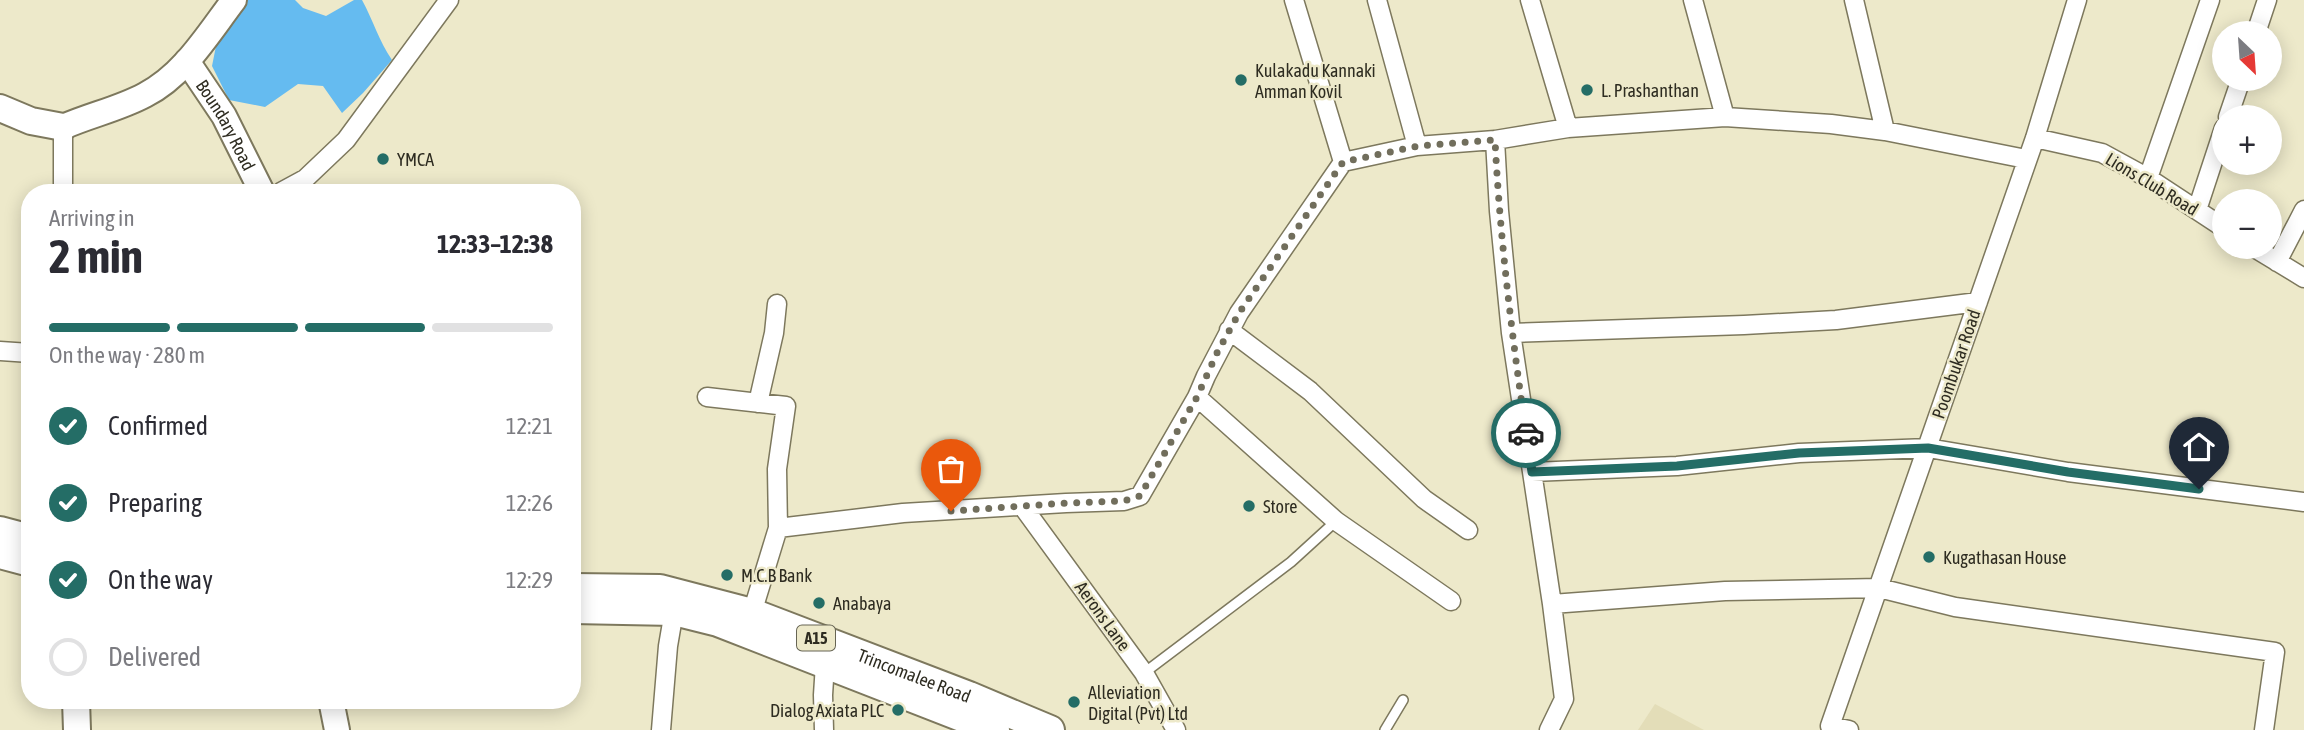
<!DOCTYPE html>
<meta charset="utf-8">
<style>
:root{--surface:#fff;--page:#f2f2f3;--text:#2b2b33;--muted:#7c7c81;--line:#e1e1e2;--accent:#246d66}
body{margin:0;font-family:"Asap Condensed",sans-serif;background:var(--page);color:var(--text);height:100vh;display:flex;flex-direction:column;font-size:26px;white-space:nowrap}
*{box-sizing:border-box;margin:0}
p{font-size:23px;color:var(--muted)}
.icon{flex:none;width:38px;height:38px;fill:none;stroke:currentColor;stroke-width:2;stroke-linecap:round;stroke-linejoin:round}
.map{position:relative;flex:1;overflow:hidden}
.side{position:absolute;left:21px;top:184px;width:560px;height:525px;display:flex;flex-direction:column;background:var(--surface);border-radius:28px;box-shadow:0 4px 18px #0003}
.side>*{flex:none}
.needle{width:46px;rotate:155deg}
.buttons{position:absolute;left:2212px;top:21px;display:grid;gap:14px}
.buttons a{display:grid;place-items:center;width:70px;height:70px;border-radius:50%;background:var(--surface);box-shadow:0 4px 18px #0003;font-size:35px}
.pin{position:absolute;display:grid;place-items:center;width:60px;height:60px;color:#fff;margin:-72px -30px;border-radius:50% 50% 50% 0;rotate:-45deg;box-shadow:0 0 7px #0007}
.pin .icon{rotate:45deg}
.courier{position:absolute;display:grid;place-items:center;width:70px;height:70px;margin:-35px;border:5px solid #246d66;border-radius:50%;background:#fff;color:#222;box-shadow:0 2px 9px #0007}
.summary em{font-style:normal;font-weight:700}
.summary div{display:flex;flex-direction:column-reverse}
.summary{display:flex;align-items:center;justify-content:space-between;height:119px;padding:0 28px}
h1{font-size:46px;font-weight:700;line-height:52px}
.bar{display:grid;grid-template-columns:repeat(4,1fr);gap:10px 7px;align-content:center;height:84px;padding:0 28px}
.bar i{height:9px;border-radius:5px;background:var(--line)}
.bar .active{background:var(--accent)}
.bar p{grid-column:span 4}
ol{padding:0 28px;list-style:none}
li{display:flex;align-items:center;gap:21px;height:77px}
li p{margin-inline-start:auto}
li .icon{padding:7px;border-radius:50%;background:var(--accent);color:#fff;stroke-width:4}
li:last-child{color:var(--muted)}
li i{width:38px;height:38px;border:4px solid var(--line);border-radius:50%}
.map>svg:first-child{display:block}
</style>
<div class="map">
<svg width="2304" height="730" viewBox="0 0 2304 730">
<rect width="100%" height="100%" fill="#ede9ca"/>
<!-- built -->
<path fill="#e3ddb8" d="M1655,704L1704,730H1638Z"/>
<!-- water -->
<path fill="#65bbf0" d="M245,0H295L303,8L326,16L354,0H362C373,20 379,41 392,60L363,93L342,113L323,86L298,84L265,107L229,100L212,66L221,21Z"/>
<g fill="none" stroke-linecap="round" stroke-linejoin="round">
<defs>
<path id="service" d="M1144,673L1291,562L1336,521
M1385,730L1403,700"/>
<path id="minor" d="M1294,0L1343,162
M1377,0L1417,146
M1530,0L1568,128
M1693,0L1725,117
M1854,0L1885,131
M2256,33L2267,0
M2228,117L2241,79
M2035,138L2102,153L2148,178L2224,228
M1495,140L1499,211L1511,333L1552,604L1564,699L1549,730
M2148,178L2210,0
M63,192V127
M281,192L305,179L346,140L449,0
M2197,210L2224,128
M2253,247L2304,278
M2277,262L2304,210
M1229,330L1310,391L1424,499L1468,530
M1511,333L1744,325L1836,320L1978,302
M0,351L30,353
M707,397L786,406L777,469L778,528L752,613
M1197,397L1336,521L1451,601
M758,403L774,333L777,304
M1532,472L1677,466L1799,453L1928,448L2068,472L2304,502
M1023,507L1144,673L1176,730
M778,528L903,513L1066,503L1124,501L1140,496L1197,397L1206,376L1239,313L1343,162L1417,146L1495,140L1568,128L1725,117L1831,124L1885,131L2026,159
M1552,604L1725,591L1879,588L1955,607L2275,652L2264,730
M661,730L668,646L674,611
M824,730L823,695L825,664
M1849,730L1830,726L2035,138L2077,0"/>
<g id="secondary">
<path id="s1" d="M187,61L224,116L262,192"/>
<path d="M63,127C90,115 119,109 145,95C184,75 208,34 234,0"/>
<path d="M331,700L337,730"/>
</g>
<path id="primary" d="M0,108L31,121L63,127
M76,700L77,730"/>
<g id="trunk">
<path d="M0,531L30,539"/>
<path d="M0,554L30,562"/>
<path id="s2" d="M572,588L660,589L752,613L969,696L1050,730"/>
<path d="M572,609L674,611L718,622L995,730"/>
</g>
</defs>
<!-- service casing -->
<use href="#service" stroke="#7d785d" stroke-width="12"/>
<!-- minor casing -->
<use href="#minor" stroke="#7d785d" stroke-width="21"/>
<!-- secondary casing -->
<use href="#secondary" stroke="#7d785d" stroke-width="28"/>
<!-- primary casing -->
<use href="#primary" stroke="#7d785d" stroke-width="30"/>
<!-- trunk casing -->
<use href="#trunk" stroke="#7d785d" stroke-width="32"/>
<!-- service -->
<use href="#service" stroke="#fff" stroke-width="9"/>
<!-- minor -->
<use href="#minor" stroke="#fff" stroke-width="18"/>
<!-- secondary -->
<use href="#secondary" stroke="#fff" stroke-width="24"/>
<!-- primary -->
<use href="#primary" stroke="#fff" stroke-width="26"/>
<!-- trunk -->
<use href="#trunk" stroke="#fff" stroke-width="28"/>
</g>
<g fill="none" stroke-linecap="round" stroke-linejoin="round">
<!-- done -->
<path stroke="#716e5c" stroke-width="7" stroke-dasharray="0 12.6" d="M951,511L1066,503L1124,501L1140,496L1197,397L1217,353L1239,313L1343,162L1418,146L1495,140C1500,239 1512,336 1526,433"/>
<!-- route -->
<path stroke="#246d66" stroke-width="9" d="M1526,433L1532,472L1677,466L1799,453L1928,448L2068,472L2199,489"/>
</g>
<!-- markers -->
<g fill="#246d66" stroke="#ede9ca" stroke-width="2.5">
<circle cx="1241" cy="80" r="7"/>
<circle cx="1587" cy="90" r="7"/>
<circle cx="383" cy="159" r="7"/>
<circle cx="1249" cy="506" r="7"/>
<circle cx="1929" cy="557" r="7"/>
<circle cx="727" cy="575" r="7"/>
<circle cx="819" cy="603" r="7"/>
<circle cx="1074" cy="702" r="7"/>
<circle cx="898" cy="710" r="7"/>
</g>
<g text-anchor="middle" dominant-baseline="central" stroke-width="5" stroke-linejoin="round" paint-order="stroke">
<!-- shield labels -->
<rect fill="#ede9ca" stroke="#676554" stroke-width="2" x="797" y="625.5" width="38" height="25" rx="5"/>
<g font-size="16" font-weight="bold" fill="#2e2c21">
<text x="816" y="638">A15</text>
</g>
<!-- poi labels -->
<g font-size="18" fill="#2e2c21" stroke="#ede9ca" text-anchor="start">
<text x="1255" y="70">Kulakadu Kannaki<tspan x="1255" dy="21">Amman Kovil</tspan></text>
<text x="1601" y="90">L. Prashanthan</text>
<text x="397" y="159">YMCA</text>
<text x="1263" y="506">Store</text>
<text x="1943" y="557">Kugathasan House</text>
<text x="741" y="575">M.C.B Bank</text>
<text x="833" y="603">Anabaya</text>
<text x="1088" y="692">Alleviation<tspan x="1088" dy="21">Digital (Pvt) Ltd</tspan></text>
<text x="884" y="710" text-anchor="end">Dialog Axiata PLC</text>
</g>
<!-- street labels -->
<g font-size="18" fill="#2e2c21" stroke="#ede9ca">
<text stroke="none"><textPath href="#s1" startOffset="75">Boundary Road</textPath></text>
<text transform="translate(2152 184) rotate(31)">Lions Club Road</text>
<text transform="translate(1956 364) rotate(-71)">Poombukar Road</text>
<text transform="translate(1103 616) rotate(54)">Aerons Lane</text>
<text stroke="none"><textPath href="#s2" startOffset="357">Trincomalee Road</textPath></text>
</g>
</g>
</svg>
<div class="buttons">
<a><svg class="needle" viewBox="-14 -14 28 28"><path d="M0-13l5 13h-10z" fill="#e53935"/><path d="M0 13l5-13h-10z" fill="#7c7c81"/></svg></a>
<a>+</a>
<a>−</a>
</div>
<div class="pin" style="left:951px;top:511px;background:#ea580c"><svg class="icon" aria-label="bag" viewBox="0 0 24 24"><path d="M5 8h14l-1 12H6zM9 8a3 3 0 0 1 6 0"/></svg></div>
<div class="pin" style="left:2199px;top:489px;background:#1f2937"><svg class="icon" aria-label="home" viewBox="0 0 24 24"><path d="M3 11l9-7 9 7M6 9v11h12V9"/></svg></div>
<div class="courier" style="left:1526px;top:433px"><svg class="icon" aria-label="car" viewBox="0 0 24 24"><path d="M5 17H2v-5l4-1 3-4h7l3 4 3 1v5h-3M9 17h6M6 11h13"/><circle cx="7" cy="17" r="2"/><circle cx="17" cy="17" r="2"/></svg></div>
<section class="side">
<div class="summary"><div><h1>2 min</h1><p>Arriving in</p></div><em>12:33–12:38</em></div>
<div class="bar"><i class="active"></i><i class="active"></i><i class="active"></i><i></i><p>On the way · 280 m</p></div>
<ol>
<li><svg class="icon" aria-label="check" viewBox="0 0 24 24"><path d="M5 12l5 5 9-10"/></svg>Confirmed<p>12:21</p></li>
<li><svg class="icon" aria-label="check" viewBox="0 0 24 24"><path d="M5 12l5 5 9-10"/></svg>Preparing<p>12:26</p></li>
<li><svg class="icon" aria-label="check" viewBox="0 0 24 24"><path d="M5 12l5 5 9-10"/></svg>On the way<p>12:29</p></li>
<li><i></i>Delivered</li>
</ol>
</section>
</div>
